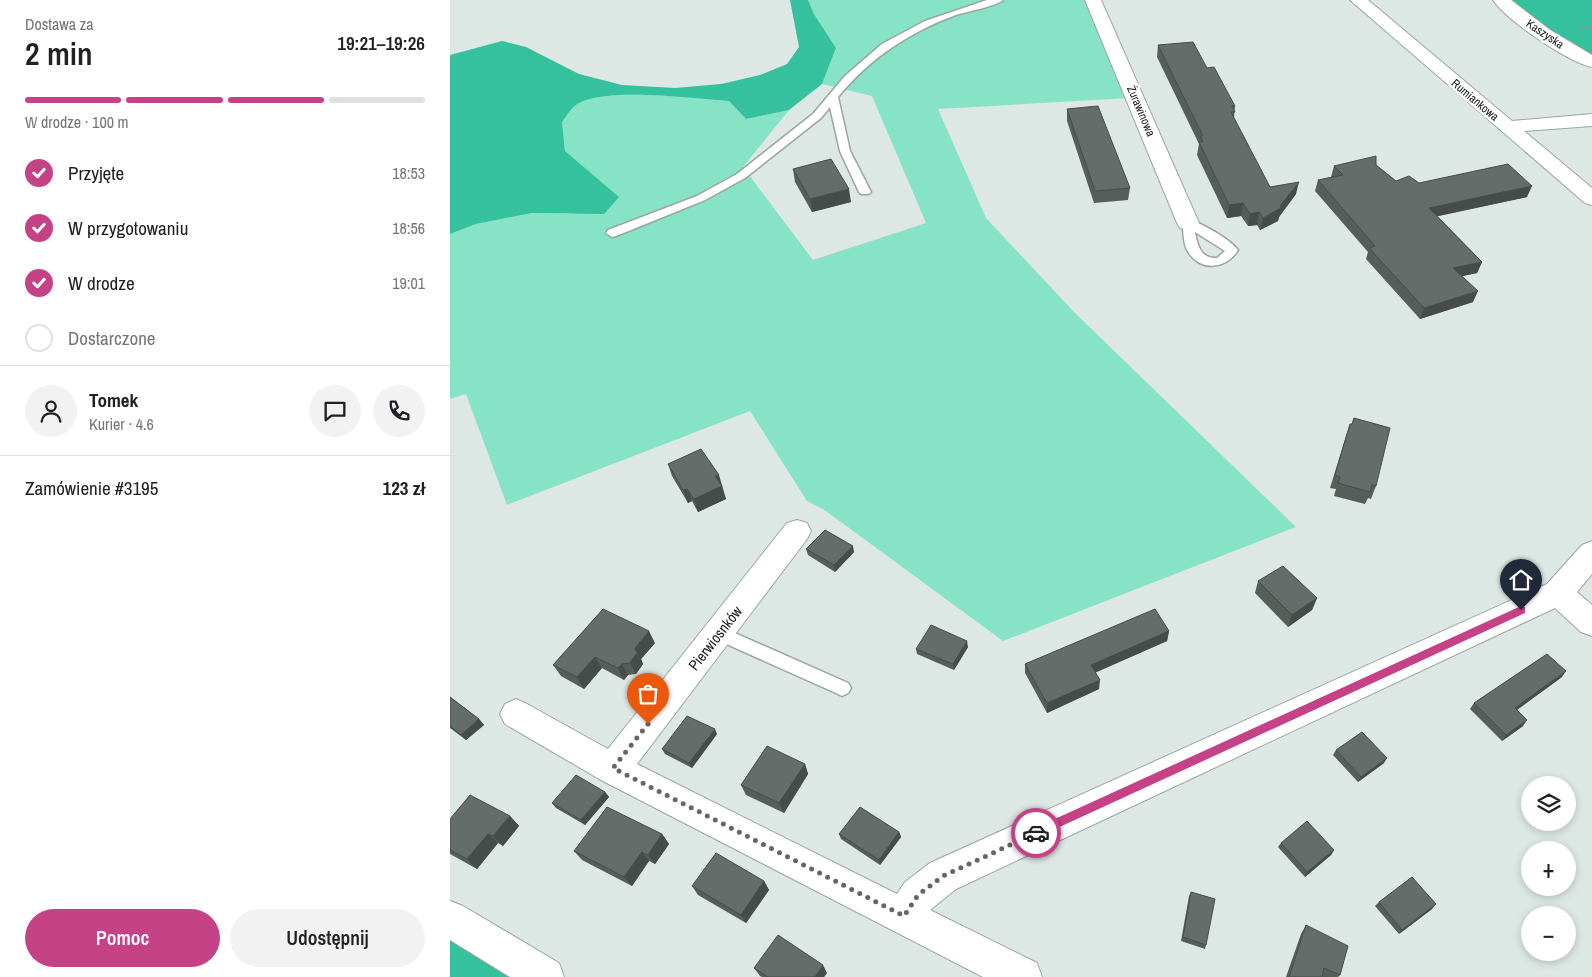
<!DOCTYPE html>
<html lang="pl">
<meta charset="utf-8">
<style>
:root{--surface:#fff;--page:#f2f2f2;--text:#202124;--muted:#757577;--line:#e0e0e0;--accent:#c64287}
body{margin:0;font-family:"Archivo Narrow",sans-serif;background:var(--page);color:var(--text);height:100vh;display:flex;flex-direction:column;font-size:19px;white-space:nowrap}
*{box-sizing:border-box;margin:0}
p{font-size:16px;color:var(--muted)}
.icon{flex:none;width:28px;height:28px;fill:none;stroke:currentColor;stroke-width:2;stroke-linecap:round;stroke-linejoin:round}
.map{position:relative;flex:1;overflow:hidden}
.side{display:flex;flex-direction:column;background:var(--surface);width:450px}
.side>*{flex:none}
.fabs{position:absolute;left:1071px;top:776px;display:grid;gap:10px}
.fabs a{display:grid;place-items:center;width:55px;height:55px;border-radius:50%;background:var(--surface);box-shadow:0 2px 8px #0003;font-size:25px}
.pin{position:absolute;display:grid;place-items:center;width:42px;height:42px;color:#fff;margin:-51px -21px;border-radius:50% 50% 50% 0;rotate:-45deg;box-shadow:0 0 5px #0007}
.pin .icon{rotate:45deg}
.courier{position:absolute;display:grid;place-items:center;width:50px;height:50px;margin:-25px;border:4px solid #c64287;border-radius:50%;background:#fff;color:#222;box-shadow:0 1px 6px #0007}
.overview em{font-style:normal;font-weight:600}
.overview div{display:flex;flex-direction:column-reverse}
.overview{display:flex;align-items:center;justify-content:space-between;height:85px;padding:0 25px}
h1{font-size:32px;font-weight:600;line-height:38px}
.bar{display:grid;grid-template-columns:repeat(4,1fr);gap:8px 5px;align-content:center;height:60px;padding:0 25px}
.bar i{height:6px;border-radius:4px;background:var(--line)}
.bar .selected{background:var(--accent)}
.bar p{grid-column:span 4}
.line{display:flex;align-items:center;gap:12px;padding:0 25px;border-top:1px solid var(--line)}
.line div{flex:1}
.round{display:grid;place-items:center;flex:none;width:52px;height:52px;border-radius:26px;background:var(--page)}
ol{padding:0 25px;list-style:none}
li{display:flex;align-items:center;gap:15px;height:55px}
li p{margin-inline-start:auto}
li .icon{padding:5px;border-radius:50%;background:var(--accent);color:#fff;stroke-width:4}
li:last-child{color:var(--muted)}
li i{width:28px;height:28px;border:2px solid var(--line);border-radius:50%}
.cta{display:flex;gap:10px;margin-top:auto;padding:10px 25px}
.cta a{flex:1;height:58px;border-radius:30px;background:var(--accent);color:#fff;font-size:20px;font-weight:600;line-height:58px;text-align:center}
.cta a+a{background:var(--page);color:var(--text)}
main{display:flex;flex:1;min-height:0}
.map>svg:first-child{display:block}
</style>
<main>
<section class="side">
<div class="overview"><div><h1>2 min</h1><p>Dostawa za</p></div><em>19:21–19:26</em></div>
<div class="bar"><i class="selected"></i><i class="selected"></i><i class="selected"></i><i></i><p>W drodze · 100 m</p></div>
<ol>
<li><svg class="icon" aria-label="check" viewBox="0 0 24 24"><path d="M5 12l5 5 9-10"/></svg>Przyjęte<p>18:53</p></li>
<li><svg class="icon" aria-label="check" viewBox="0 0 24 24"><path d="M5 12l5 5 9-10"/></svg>W przygotowaniu<p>18:56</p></li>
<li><svg class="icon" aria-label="check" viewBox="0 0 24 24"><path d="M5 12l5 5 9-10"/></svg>W drodze<p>19:01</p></li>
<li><i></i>Dostarczone</li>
</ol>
<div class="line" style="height:90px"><a class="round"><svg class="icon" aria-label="person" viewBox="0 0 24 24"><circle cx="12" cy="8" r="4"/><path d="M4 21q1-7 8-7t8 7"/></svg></a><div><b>Tomek</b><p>Kurier · 4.6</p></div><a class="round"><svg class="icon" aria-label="chat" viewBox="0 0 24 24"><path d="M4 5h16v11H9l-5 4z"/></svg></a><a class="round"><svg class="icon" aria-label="phone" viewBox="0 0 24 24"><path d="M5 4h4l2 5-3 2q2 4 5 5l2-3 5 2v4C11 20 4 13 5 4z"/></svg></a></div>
<div class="line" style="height:65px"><div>Zamówienie #3195</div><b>123 zł</b></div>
<div class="cta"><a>Pomoc</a><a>Udostępnij</a></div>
</section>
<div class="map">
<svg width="1142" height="977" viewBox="0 0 1142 977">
<rect width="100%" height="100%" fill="#dde7e3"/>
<!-- green -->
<path fill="#87e3c6" d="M358,0H635L679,98L488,109L536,218L625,313L846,527L553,641L376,511L357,501L300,411L57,505L16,394L0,399V234L26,224L82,213L124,214L168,197L115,151L112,122C116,117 121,108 126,105C154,86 245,99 279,101L296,119L339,110L293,167L363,260L476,223L422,96L372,84L386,48L364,14Z"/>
<!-- forest -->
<path fill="#35c19e" d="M340,0H358L364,14L386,48L372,84L339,110L296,119L279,101C245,99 154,86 126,105C121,108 116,117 112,122L115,151L169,197L154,214L82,213L26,224L0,234V55L52,41L76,47L129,74L172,85L225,88L271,84L310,75L337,64L349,47Z
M1056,0H1142V58L1127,51Z
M0,932L75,977H0Z"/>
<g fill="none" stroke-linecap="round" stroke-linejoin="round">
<defs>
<path id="service" d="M537,0H553C544,7 518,11 506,15C459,32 419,59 388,97L400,151L421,192L419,194H411L409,192L390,151L380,107L371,118L295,178L255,200L166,236L162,237L156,233L158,230L247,196L287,174L363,114L395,76L432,44L475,21Z
M738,219C751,223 780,239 788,250C776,270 749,272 737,250C733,242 734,232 732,223ZM745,232L775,251L767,258C751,259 747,245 745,232Z
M269,626L398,683L401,688L398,693L392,696L386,693L263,638L261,633L263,628Z"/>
<path id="minor" d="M635,0H651L749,223L746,228L738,230L730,228L727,223Z
M900,0H918L1062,121L1142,114V126L1074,131L1142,188V205L1135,203Z
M1043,0H1061L1100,30L1142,55V67C1118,62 1056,20 1043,0Z
M347,520L357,523L361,531L357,539L187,764L447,894L455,882L480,863L1097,584L1132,545L1142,541V574L1127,592L1142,605V636L1131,632L1105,608L506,889L480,910L587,963L592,977H533L151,780L55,724L50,714L55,704L66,699L77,704L158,749L337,523Z
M0,901L13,906L109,963L114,977H60L0,940Z"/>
</defs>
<!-- service casing -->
<use href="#service" stroke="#9ba5a1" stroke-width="3"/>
<!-- minor casing -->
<use href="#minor" stroke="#9ba5a1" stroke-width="2"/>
<!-- path -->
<path stroke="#8f9694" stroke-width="2" stroke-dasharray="2.5 2" stroke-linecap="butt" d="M1130,28L1142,27"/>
<!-- service -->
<use href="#service" fill="#fff" fill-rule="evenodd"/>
<!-- minor -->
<use href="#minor" fill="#fff" fill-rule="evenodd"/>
</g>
<!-- wall -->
<path fill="#565e5a" d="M708,45L757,68L785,106L784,118L820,187L846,194L829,217L828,221L810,230L807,225L798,226L791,216L777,218L747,155L749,144L707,57Z
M617,109L680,188L678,200L644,203L617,121Z
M926,165L946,181L969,183L1077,197L987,216L1032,262L1027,273L1012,276L1023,302L970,319L916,259L918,252L865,191L868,180L881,177L884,166Z
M343,169L401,202L362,212L345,182Z
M904,418L926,486L921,499L918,498L915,504L884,496L886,489L880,488L896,436L900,424H902Z
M218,464L273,487L272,488L276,499L248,512L242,501L238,503L222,476Z
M356,549L404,552L385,572L358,555Z
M808,581L867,598L862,610L838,627L805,593Z
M719,631L717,641L646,672L649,689L597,713L575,673V664Z
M205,643L191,659L193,664L186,674L178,675L174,680L152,668L134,689L111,676L103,665Z
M518,647L504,670L467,654L466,649Z
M1112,677L1067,710L1073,726L1052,741L1020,709L1024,703Z
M0,697L29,719L34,725L16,740L0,728Z
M267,734L242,768L215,754L212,749Z
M886,750L934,763L908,782L883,755Z
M355,764L358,774L334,813L296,795L291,785Z
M155,792L159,797L135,825L106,808L102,803Z
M60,816L69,826L53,846L48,843L27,869L0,854V819Z
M449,832L451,837L430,865L391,839L389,834Z
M212,834L219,844L205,864L199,861L182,886L132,860L124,851Z
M831,843L884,850L881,855L855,877L828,847Z
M314,881L319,890L296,923L248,895L242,886Z
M741,892L756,945L755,949L731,941L739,896Z
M929,902L982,909L949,934L925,906Z
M856,925L890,975L888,977H836L851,934Z
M304,968L377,973L374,977H312L310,976Z"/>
<!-- shaded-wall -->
<path fill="#464c4a" d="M849,182L846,194L829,217L828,221L810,230L813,218L830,206Z
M1082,186L1077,197L975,219L979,208Z
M399,189L401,202L362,212L360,199Z
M793,203L791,216L777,218L779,205Z
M809,212L807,225L798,226L800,214Z
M1032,262L1027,273L999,279L1003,268Z
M1028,291L1023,302L970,319L974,308Z
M269,475L276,499L248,512L244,499L265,476Z
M237,489L242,501L238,503L233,490Z
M403,546L404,552L385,572L384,565Z
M867,598L862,610L838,627L842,615Z
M199,631L205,643L191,659L193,664L186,674L180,663L185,648Z
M719,631L717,641L640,675L641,665Z
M517,641L518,647L504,670L503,664Z
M145,657L152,668L134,689L127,677Z
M172,664L178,675L174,680L168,668Z
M1116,671L1112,677L1061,714L1065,708Z
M650,680L649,689L597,713V703Z
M29,719L34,725L16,740L11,735Z
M1077,720L1073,726L1052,741L1056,735Z
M265,729L267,734L242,768L239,763Z
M937,758L934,763L908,782L911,777Z
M355,764L358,774L334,813L329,803Z
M155,792L159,797L135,825L131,820Z
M60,816L69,826L53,846L43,836Z
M449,832L451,837L430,865L429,860Z
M38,834L48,843L27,869L17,859Z
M212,834L219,844L205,864L198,855Z
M884,850L881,855L855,877L857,872Z
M192,852L199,861L182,886L174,877Z
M314,881L319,890L296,923L291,915Z
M986,904L982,909L949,934L952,930Z
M373,965L377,973L374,977H365Z"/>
<!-- building -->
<path fill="#646d69" stroke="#464c4a" d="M743,42L757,68L764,67L785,106H782L785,112H781L820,187L849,182L830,206L831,208L813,218L809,212L800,214L793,203L779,205L749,142H753L750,136H753L708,45Z
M648,106L680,188L645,191L617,109Z
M926,156V165L946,181L959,176L969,183L1058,164L1082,186L979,208L1032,262L1003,268L1028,291L974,308L919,248L925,246L868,180L893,175L884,166Z
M381,159L399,189L360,199L343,169Z
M904,418L940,428L926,486L922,485L920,492L888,483L890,477L885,475L900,424H902Z
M251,449L269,475L265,476L272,486L244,499L237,489L233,490L218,464Z
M375,530L403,546L384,565L356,549Z
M833,566L867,598L842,615L808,581Z
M153,609L199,631L185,648L187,653L180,663L172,664L168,668L145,657L127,677L103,665Z
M705,609L719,631L641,665L650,680L597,703L575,664Z
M481,625L517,641L503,664L466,649Z
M1097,654L1116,671L1065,708L1077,720L1056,735L1024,703Z
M0,697L29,719L11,735L0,726Z
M237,716L265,729L239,763L212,749Z
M912,732L937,758L911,777L886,750Z
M317,746L355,764L329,803L291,785Z
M126,775L155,792L131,820L102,803Z
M20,795L60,816L43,836L38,834L17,859L0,850V819Z
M157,807L212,834L198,855L192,852L174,877L124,851Z
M410,807L449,832L429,860L389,834Z
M857,821L884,850L857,872L831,843Z
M266,853L314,881L291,915L242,886Z
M962,877L986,904L952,930L929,902Z
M741,892L765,899L756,945L733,937Z
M856,925L898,946L890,975L874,968L872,977H839Z
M328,935L373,965L365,977H318L304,968Z"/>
<!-- route -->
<path fill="#c64287" d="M1071,606L1075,607V613L590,836H583L581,833L583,829Z"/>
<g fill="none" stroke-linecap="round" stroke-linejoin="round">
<!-- done -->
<path stroke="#636866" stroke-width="5" stroke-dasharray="0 9" d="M198,724L163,768L454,916L468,895L493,876L586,833"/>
</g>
<g text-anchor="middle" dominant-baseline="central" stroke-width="5" stroke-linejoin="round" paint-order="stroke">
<!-- far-street labels -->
<g font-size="12" fill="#212423" stroke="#fff">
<text transform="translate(1095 34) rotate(34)">Kaszyska</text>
<text transform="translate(1025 100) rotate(40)">Rumiankowa</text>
<text transform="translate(691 111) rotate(67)">Żurawinowa</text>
</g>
<!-- street labels -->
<g font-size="15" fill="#212423" stroke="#fff">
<text transform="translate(265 638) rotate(-52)">Pierwiosnków</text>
</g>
</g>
</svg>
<div class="fabs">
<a><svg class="icon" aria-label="layers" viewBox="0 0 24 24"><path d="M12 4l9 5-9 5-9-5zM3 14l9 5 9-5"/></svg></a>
<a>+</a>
<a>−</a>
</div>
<div class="pin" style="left:198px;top:724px;background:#ea580c"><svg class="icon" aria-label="bag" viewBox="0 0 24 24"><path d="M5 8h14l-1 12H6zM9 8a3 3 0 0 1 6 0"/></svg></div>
<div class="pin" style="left:1071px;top:610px;background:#1f2937"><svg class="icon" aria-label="home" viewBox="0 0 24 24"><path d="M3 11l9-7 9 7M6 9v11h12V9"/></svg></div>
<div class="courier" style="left:586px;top:833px"><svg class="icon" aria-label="car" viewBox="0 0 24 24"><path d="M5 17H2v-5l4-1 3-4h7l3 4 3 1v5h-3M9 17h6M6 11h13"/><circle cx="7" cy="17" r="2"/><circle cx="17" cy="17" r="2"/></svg></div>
</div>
</main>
